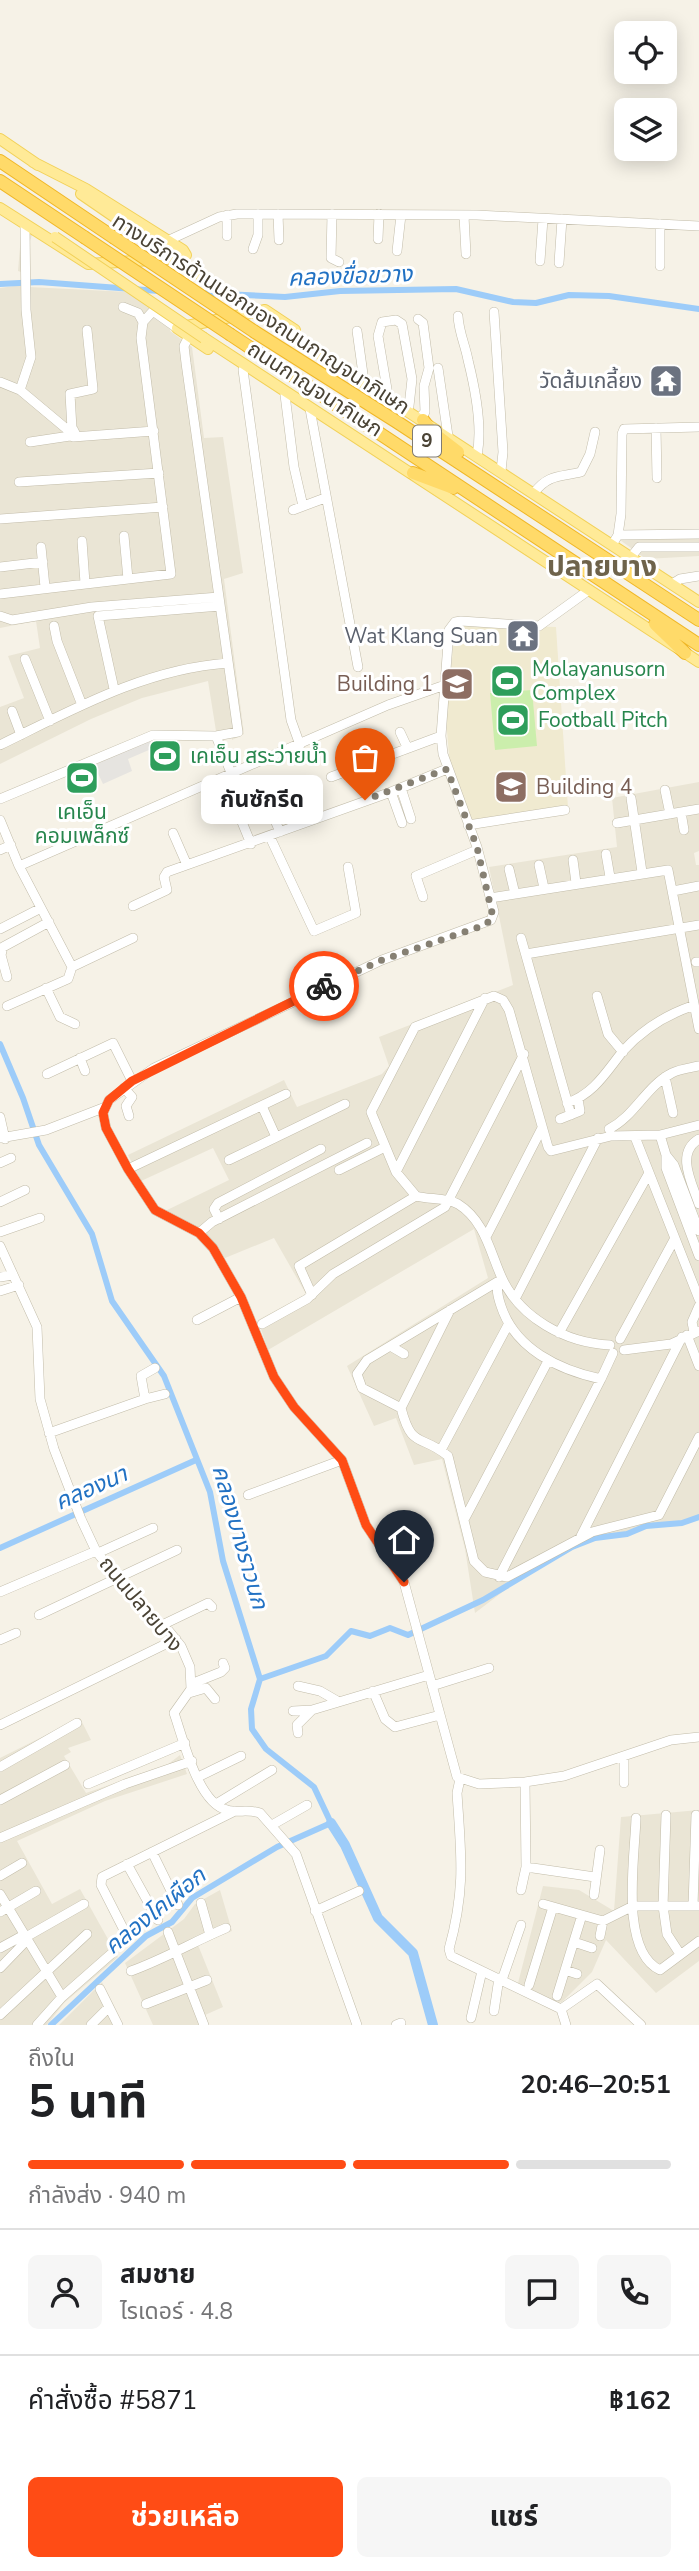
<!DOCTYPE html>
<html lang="th">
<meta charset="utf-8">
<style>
:root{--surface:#fff;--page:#f6f6f6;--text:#202124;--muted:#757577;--line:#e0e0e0;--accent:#ff4c15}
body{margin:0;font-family:"Nunito Sans","Noto Sans Thai",sans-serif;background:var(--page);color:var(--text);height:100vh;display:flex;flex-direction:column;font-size:26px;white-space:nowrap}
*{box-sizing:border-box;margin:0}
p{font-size:23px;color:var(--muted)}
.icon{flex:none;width:38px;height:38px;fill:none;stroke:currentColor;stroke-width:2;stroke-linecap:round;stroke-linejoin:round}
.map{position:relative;height:2025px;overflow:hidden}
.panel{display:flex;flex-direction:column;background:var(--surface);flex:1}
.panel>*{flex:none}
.buttons{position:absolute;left:614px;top:21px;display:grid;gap:14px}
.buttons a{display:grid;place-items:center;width:63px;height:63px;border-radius:10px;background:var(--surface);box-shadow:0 4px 18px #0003;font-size:35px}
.pin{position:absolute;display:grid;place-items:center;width:60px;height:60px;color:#fff;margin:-72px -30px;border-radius:50% 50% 50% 0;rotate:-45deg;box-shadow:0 0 7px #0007}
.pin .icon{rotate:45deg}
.courier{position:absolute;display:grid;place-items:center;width:70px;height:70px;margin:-35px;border:5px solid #ff4c15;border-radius:50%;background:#fff;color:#222;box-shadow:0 2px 9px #0007}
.bubble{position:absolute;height:49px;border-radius:10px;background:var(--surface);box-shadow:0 4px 18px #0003;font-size:23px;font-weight:700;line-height:49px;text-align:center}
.headline em{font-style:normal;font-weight:700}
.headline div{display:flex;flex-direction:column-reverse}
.headline{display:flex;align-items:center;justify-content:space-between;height:119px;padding:0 28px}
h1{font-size:46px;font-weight:700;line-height:52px}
.bar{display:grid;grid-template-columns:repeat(4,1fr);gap:10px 7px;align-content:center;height:84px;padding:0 28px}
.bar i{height:9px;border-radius:5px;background:var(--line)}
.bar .selected{background:var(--accent)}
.bar p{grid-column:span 4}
.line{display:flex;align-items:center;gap:18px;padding:0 28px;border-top:2px solid var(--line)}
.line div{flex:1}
.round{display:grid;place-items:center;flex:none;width:74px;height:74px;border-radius:10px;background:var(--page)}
.primary-button{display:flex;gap:14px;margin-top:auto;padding:14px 28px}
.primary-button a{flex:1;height:80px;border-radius:10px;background:var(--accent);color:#fff;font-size:28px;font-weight:700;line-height:80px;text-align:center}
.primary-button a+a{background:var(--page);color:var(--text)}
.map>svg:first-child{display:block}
</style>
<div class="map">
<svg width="699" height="2025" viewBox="0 0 699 2025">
<rect width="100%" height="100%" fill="#f6f2e7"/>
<!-- residential -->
<path fill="#eae5d5" d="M22,224L33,232L29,244V287L129,292L173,320L170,331L192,347L204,438L223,437L243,573L224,579L244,734L232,740V730L216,731L208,681L142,698L91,719L0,764V707L24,698L8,656L40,648L36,621L0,628V288L22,285L21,272L18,271Z
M699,537V556L646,559L620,540Z
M699,782V851L694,853L696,865H699V1515L684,1522H660L642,1530L594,1538L517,1581L475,1613L465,1549L442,1459L414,1465L396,1418L374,1426L347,1366L488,1278L474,1229L268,1350L258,1320L306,1294L274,1238L225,1258L211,1241L163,1212L229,1180L213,1148L141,1181L128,1155L284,1080L297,1107L382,1074L389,1066L379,1037L513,985L489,867L617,847L612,798Z
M80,1718L91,1740L68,1748L71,1752L64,1756L86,1793L167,1765L180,1755L187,1774L105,1801L17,1841L52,1904L80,1889L118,1957L64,2003L47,2025H0V1758Z
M699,1810V1961L656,1993L606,1940L592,1972L562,2002L557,2003L518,1983L543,1886L579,1890L614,1911L621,1817Z
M220,1890L232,1931L198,1945L223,2007L205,2015L209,2025H153L125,1963L184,1919L195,1904Z
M102,1982L121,2025H59Z"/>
<!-- education -->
<path fill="#f0ead0" d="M460,624L556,627L568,808L472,823L450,767L446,719L455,628Z"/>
<!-- green -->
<path fill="#cbeeac" d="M532,690L537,746L495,750L490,693Z"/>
<!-- parking -->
<path fill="#e6e4e0" d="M170,737L172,740L128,759L132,771L103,784L94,765L147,741Z"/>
<!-- water -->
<path fill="#9dccf9" d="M171,744L178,760L159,768L151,752Z"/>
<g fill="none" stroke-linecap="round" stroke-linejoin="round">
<!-- canal -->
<path stroke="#9dccf9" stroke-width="6" d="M0,284L39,282L159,291
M201,293L285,297L340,291L456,289L513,302L536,303L569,295L609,296L699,309
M0,1044L23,1098L39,1145L92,1234L112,1301L164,1376L210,1492L223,1561L260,1679L251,1709L252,1729L266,1749L314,1787L331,1823L277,1847L192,1898L172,1922L146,1936L51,2025
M0,1548L196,1460
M260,1679L326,1656L351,1631L370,1636L390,1628L408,1635L483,1600L572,1547L595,1538L627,1534L646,1526L682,1523L699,1517"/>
<!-- river -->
<path stroke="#9dccf9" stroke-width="10" d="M331,1823L345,1845L378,1918L413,1953L433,2025"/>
<defs>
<path id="minor" d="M278,214L279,240
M332,214L331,258L339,262
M464,216L466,254
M660,224V266
M227,236V215
M378,239L379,214
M167,241L219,217L237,214L477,215L699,226
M253,249L258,235V214
M397,251L401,215
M540,261L543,219
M559,263L562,219
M123,307L138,313L143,322
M494,312L503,452L501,471
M458,316C459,333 465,344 468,360C475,388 483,426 477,455
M418,319L423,323L429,368L424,386L425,412L420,418
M357,331L363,374
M438,368L448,436
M243,370L291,720L300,745
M0,382L20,390L69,431
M387,389L378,336L382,322L396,320L402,324L412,379L409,406
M20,390L31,357L26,310L25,226
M285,395L294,467L303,506
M310,409L358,667
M656,428L657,478
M72,429L70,394L93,389L87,330
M76,435L73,429L69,432L73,437L154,431
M30,442L70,436
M19,482L159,473
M534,493C548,474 561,477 581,472L590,454L595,432
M293,510L325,498
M0,519L163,507
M618,535L699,534
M124,536L128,579
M82,541L85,583
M612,545L618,535L621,514L622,434L624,429L699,427
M41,547L45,587
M631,557L639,547H699
M0,567L43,562
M672,584L680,579L699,576
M589,590L539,626L461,621L455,622L449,630L441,736L443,754L477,847L494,912L491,920L382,960L154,1068L109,1100L103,1113L106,1128L128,1169L155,1210L199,1233L213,1248L241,1297L274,1377L294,1407L342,1460L366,1525L404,1582L457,1777L479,1784L525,1782L564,1776L671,1740L699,1737
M0,594L171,574L141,338L143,322L153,311L177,328
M0,616L12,620L92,607L219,597
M54,626L57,641L82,705
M25,659L50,721
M114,689L98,616L220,606
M12,711L21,735
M400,732L407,747
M216,736L232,775
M0,745C74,709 145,669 228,663
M331,777L441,736
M401,788L411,819
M262,790L280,832
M665,790L670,814
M391,792L402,823
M631,798L642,872
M0,799L153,735L216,736L238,732L186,363L184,346L189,336
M235,805L251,844
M681,812L684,830
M0,820L19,866L72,967L68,979L7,1006
M617,823L699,809
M468,825L565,810
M173,833L187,865
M270,837L314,931L356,913L348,867
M0,850L11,845
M606,854L610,877
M573,860L576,883
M539,865L544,888
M19,866L388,705L445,685
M509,869L515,894
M673,891L699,886
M423,897L416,876L477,850
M490,898L668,870L699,1029
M133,906L167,890L164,877L167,872L391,792L447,769
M0,929L41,908
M521,938L571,1115
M526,954L699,925
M696,962H699
M72,967L133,938
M7,977L1,955L3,947L49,922
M46,988L60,1017L75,1024
M597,996L608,1034L623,1052
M80,1058L85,1071
M47,1074L113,1043L132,1081
M665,1077L673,1113
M124,1088L132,1097L126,1106L129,1116
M567,1103C594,1094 606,1072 623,1051C642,1030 666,1015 692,1006
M262,1106L276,1137
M0,1117L5,1139
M560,1119L580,1111L578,1099
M699,1125L660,1135L666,1155V1168L699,1256
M609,1129C635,1116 646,1086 672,1073C680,1069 690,1068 699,1066
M635,1137L699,1299
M0,1138L46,1130L103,1108
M699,1139C675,1153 692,1183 699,1204
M666,1155L674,1165L699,1231
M229,1160L345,1104
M0,1163L11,1158
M128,1169L286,1094
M339,1170L385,1147
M396,1172L485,998
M0,1202L25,1190
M219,1219L214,1209L218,1203L321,1149
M0,1232L40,1218
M199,1233L212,1222L367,1143
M486,1237L542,1128
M0,1246L37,1327L40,1399L54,1449L81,1519L96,1551L150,1620L169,1631L181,1646L190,1667L191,1689L174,1713C183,1738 198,1804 227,1810C238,1813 249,1809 260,1813L296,1854L357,2025
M0,1277L13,1275
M500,1281C495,1287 498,1297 501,1306C515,1349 559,1370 601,1379L613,1353
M497,1282L367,1360L357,1374L362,1388L401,1408C412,1450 420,1433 448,1456L474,1561L485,1572L507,1577L592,1532L659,1515L699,1437
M0,1291L19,1285
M312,1295L299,1266L416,1196
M515,1299L598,1138
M197,1320L241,1297
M262,1324L307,1299L333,1274L445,1207L524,1054
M694,1332L692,1322L699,1306
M559,1333L649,1173
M687,1335L699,1366
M620,1339L674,1240
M610,1345C566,1343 519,1318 501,1276C490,1251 484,1220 458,1204C445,1197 429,1200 416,1196L396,1172L371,1112L415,1027L494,996L503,1000L509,1010L548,1147L551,1151L611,1136L660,1135
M392,1347L404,1354
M624,1350L671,1344L699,1331
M145,1399L165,1394
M401,1408L450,1310
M49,1433L145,1399L141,1376L155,1368
M441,1450L508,1325
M248,1495L342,1460
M465,1518L548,1361
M581,1536L682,1337
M98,1553L153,1528
M499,1577L601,1379
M0,1592L96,1551
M39,1615L177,1550
M160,1626L208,1603L212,1607
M0,1640L16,1633
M191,1684L221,1672L225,1668L223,1663
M298,1686L320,1691L339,1702
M432,1686L489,1668
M373,1691L385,1719L395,1727L440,1715
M189,1693L206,1688L215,1699
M293,1711L312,1710L429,1675
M0,1725L176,1639
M298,1733L297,1725L312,1710
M0,1767L77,1723
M198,1777L241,1756
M460,1779L457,1793C461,1854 466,1888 449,1949L451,1956L561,2009L597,1984L641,2025
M624,1783V1757
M88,1784L185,1743
M0,1800L65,1765
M216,1804L272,1770
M666,1815L663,1906L667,1934L680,1954
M636,1818C635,1856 619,1951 660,1970L699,1941
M272,1825L307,1805
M0,1838L125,1784L192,1761
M152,1852L178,1905
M127,1864L158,1920
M526,1867L595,1877
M0,1876L22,1863
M521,1890L526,1867L525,1782
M0,1894L62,1997
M594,1895L600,1850
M201,1903L210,1935
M543,1904L603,1921L633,1906H699
M693,1906L696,1815
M315,1911L359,1891
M0,1912L36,1891
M168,1932L204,2025
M600,1936L603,1921
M26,1937L84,1904
M128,1938L101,1885L102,1877L235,1811
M574,1942L592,1948
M0,1948L24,1935
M0,1968L27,1940
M565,1970L577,1974
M131,1971C164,1959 193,1942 226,1928
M502,1980L521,1925
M529,1985L553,1907
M100,1989L118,2025
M557,1996L582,1915
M146,2004L207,1980
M561,2009L566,2025
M494,2011L499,1978
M0,2015L87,1934
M471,2018L482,1971
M37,2025L62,1997L111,1954
M91,2025L109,2007
M396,2025L401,2023"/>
<path id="major" d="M0,139L38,165
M81,194L145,238
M0,208L88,264L182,258L186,255L183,250L86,189L33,162
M283,330L699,602
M204,338L699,662
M208,349L177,328L265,310L295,330"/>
<path id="highway" d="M0,161L113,237
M0,181L84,237
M255,332L397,422L699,620
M231,335L699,645
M423,420L432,432L458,452
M413,473L453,488
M655,624L685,653"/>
</defs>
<!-- minor casing -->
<use href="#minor" stroke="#c2bca9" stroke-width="10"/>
<!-- major casing -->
<use href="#major" stroke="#f2d159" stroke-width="12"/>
<!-- highway casing -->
<use href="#highway" stroke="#f0b727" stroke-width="14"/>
<!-- minor -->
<use href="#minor" stroke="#fff" stroke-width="9"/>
<!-- major -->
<use href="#major" stroke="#ffea97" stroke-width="10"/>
<!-- highway -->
<use href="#highway" stroke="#ffda69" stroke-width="12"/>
<defs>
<path id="major-bridge" d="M55,237L204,338
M145,238L283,330"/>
<path id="highway-bridge" d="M84,237L231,335
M113,237L255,332"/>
</defs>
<!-- major-bridge casing -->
<use href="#major-bridge" stroke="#f2d159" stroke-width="12" stroke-linecap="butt"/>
<!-- highway-bridge casing -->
<use href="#highway-bridge" stroke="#f0b727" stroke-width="14" stroke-linecap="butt"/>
<!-- major-bridge -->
<use href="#major-bridge" stroke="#ffea97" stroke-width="10"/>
<!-- highway-bridge -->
<use href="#highway-bridge" stroke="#ffda69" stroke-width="12"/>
</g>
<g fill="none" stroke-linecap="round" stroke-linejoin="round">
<!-- done -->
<path stroke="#868073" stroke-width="7" stroke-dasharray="0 12.6" d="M324,986L382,960L485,925L493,917L477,847L447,769L365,800"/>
<!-- route -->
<path stroke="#ff4c15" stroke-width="9" d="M324,986L132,1081L109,1100L103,1113L106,1128L128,1169L155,1210L199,1233L213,1248L241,1297L274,1377L294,1407L342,1460L366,1525L404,1582"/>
</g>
<!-- icons -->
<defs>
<symbol id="temple-square" viewBox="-11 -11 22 22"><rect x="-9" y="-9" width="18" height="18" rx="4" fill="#6b7280" stroke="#fff"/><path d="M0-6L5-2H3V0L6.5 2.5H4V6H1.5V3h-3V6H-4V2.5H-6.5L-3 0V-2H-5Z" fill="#fff"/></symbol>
<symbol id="stadium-square" viewBox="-11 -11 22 22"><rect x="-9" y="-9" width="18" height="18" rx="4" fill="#2e9e5b" stroke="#fff"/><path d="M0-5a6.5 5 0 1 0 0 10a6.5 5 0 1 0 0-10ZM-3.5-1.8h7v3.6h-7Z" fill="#fff"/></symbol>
<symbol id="school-square" viewBox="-11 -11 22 22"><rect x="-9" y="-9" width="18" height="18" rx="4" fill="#8d6e63" stroke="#fff"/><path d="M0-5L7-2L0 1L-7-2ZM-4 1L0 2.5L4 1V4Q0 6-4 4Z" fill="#fff"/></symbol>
</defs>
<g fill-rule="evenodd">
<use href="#temple-square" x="647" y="362" width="38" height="38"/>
<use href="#temple-square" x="504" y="617" width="38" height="38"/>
<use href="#stadium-square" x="488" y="662" width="38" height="38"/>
<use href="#school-square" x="438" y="665" width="38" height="38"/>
<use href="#stadium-square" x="494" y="701" width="38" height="38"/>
<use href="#stadium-square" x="146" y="737" width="38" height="38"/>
<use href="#stadium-square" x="63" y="759" width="38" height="38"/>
<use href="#school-square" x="492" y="768" width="38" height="38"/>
</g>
<g text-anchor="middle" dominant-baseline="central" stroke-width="6" stroke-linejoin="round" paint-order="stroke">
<!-- shield labels -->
<rect fill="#fff" stroke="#807b72" stroke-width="2" x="413" y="425.5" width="28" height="31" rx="5"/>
<g font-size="19" font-weight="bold" fill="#4a4335">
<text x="427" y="441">9</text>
</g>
<!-- street labels -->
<g font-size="21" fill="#4a4335" stroke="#fff">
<text transform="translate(261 314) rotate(33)">ทางบริการด้านนอกของถนนกาญจนาภิเษก</text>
<text transform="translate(315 389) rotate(33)">ถนนกาญจนาภิเษก</text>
<text transform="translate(141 1604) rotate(50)">ถนนปลายบาง</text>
</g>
<!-- worship labels -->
<g font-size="21" fill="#5b616d" stroke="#fff" text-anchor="end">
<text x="642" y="381">วัดส้มเกลี้ยง</text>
<text x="498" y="636">Wat Klang Suan</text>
</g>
<!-- leisure labels -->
<g font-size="21" fill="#27864d" stroke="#fff" text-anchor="start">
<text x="532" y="669">Molayanusorn<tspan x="532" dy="24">Complex</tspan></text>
<text x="538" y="720">Football Pitch</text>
<text x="190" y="756">เคเอ็น สระว่ายน้ำ</text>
<text x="82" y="812" text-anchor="middle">เคเอ็น<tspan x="82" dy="24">คอมเพล็กซ์</tspan></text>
</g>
<!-- education labels -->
<g font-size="21" fill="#785e54" stroke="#fff" text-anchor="end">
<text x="433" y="684">Building 1</text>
<text x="536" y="787" text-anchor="start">Building 4</text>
</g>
<!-- water labels -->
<g font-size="23" font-style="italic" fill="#2171c3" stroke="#fff">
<text transform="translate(350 276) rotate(-2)">คลองขื่อขวาง</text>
<text transform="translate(91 1488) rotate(-24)">คลองนา</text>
<text transform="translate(240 1537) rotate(74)">คลองบางราวนก</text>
<text transform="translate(155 1911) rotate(-39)">คลองโคเผือก</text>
</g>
<!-- district labels -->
<g font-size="28" font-weight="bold" fill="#6e634b" stroke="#fff">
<text x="602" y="567">ปลายบาง</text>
</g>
</g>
</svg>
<div class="buttons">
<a><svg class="icon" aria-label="locate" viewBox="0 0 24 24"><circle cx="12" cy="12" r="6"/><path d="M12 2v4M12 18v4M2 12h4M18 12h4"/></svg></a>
<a><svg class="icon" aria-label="layers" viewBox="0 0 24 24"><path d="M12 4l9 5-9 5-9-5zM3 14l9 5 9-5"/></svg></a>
</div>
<div class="pin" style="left:365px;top:800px;background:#ea580c"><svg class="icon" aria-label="bag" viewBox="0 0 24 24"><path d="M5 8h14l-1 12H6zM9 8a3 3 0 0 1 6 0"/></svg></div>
<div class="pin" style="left:404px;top:1582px;background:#1f2937"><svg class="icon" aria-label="home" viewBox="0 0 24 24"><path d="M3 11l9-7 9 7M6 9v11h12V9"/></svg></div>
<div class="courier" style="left:324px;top:986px"><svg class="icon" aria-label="bike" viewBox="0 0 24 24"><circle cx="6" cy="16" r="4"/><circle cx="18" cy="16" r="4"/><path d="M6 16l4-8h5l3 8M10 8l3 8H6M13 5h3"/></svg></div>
<div class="bubble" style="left:201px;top:775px;width:122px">กันซักรีด</div>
</div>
<section class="panel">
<div class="headline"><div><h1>5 นาที</h1><p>ถึงใน</p></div><em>20:46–20:51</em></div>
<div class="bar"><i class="selected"></i><i class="selected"></i><i class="selected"></i><i></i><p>กำลังส่ง · 940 m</p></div>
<div class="line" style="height:126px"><a class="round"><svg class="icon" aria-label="person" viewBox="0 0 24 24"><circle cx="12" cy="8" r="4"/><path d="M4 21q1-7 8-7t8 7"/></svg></a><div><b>สมชาย</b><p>ไรเดอร์ · 4.8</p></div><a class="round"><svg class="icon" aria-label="chat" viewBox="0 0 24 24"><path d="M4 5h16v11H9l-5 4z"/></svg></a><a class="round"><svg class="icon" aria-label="phone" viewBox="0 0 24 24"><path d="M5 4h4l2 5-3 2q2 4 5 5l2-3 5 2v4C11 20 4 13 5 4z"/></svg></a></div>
<div class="line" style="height:91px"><div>คำสั่งซื้อ #5871</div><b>฿162</b></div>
<div class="primary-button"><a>ช่วยเหลือ</a><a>แชร์</a></div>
</section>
